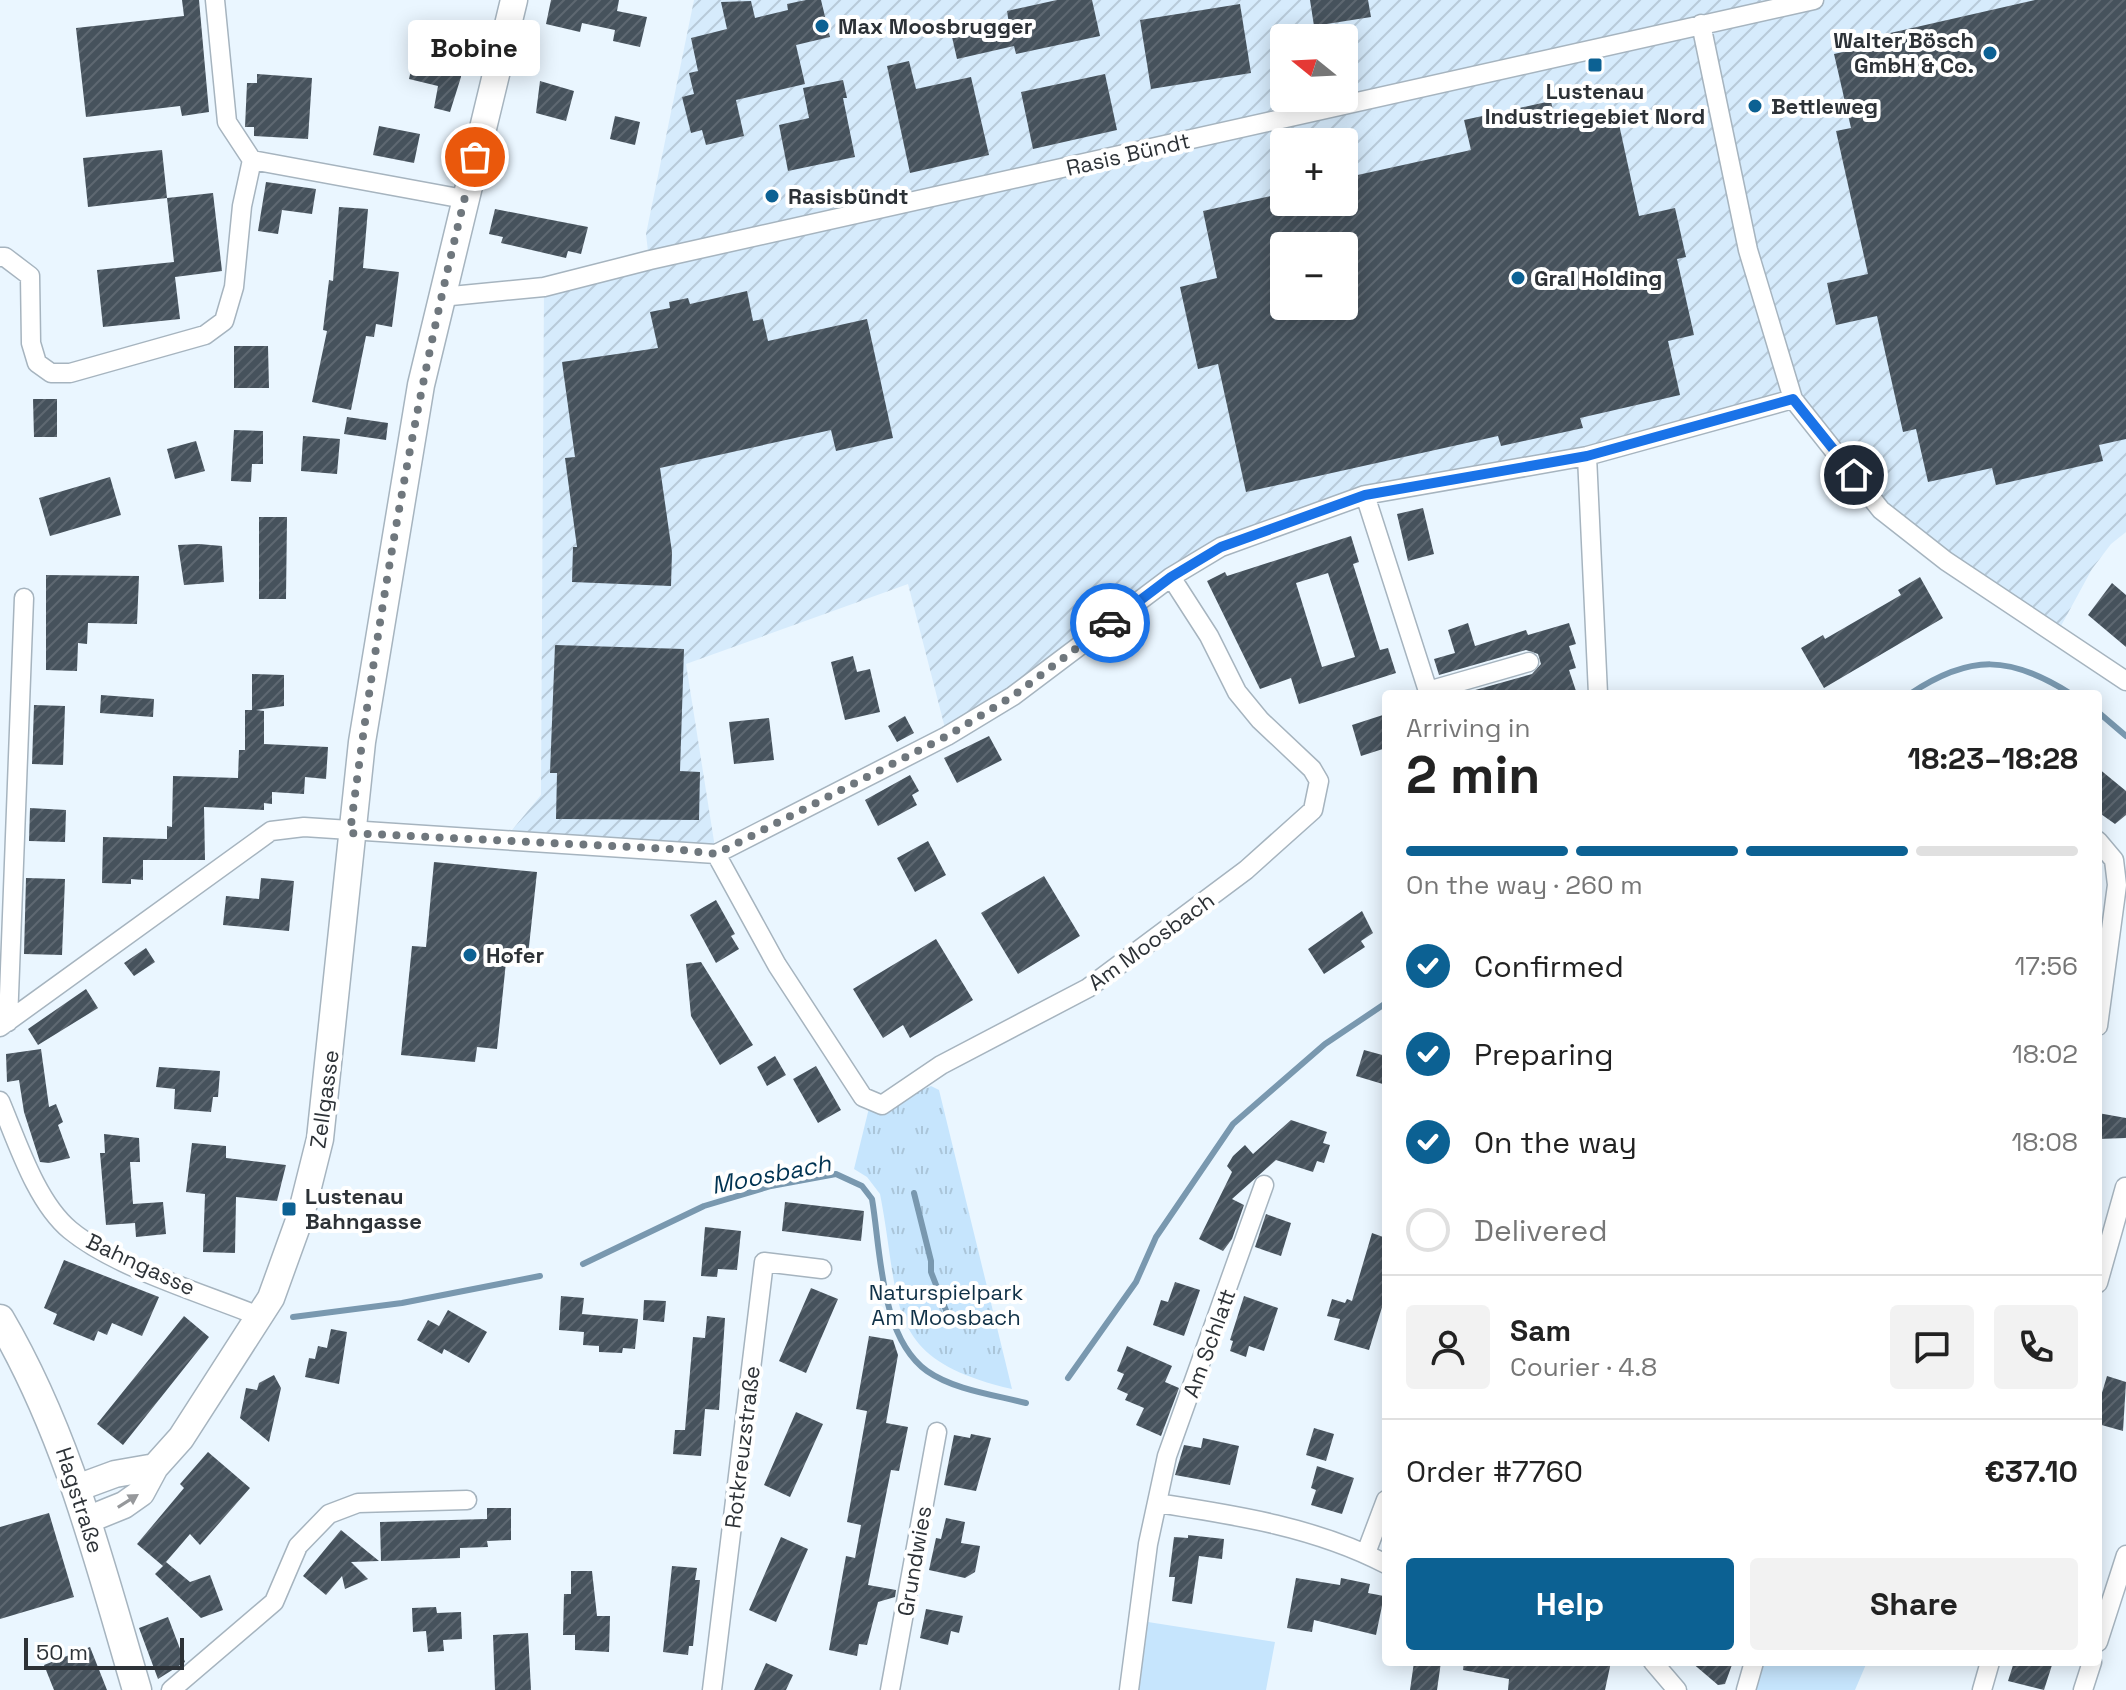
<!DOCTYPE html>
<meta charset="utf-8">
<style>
:root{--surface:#fff;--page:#f2f2f2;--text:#222;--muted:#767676;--line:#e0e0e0;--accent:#0c6193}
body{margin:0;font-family:"Space Grotesk",sans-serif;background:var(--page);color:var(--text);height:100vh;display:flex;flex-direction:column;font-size:30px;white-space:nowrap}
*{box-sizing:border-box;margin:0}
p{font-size:26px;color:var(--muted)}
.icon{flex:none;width:44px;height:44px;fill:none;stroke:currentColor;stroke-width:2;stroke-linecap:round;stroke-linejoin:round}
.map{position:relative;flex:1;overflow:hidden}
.panel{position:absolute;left:1382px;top:690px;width:720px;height:976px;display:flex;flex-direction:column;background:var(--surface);border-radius:8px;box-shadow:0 4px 20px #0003}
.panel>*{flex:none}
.needle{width:52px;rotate:288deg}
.tools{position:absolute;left:1270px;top:24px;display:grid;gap:16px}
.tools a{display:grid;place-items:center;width:88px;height:88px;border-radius:8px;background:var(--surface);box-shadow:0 4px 20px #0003;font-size:40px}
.scale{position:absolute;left:24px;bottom:20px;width:160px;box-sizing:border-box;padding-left:8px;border:4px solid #2d3237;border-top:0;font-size:22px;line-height:28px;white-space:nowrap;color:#2d3237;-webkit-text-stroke:6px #fff;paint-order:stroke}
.pin{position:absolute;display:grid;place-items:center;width:68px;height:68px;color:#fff;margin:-34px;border:4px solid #fff;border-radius:50%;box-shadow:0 2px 8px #0007}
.courier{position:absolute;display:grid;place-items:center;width:80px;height:80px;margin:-40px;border:6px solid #1a73e8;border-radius:50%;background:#fff;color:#222;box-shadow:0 2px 10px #0007}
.bubble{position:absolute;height:56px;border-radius:8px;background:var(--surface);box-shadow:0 4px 20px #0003;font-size:26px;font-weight:600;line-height:56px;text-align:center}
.head em{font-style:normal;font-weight:600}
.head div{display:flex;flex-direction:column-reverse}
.head{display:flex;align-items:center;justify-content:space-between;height:136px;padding:0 24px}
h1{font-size:52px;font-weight:600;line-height:60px}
.bar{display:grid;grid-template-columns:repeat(4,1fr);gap:12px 8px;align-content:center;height:96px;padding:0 24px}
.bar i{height:10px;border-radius:6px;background:var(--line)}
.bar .on{background:var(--accent)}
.bar p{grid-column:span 4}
.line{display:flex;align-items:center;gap:20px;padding:0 24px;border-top:2px solid var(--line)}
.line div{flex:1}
.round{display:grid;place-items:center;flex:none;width:84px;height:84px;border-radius:8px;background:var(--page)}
ol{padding:0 24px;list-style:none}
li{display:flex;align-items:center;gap:24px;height:88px}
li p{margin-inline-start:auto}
li .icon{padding:8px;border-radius:50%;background:var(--accent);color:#fff;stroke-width:4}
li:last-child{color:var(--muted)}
li i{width:44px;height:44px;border:4px solid var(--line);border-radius:50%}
.primary-button{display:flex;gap:16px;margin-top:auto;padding:16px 24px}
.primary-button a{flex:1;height:92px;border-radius:8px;background:var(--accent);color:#fff;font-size:32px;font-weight:600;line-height:92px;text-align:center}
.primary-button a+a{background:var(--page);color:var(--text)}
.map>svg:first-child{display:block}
</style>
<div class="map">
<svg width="2126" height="1690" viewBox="0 0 2126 1690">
<defs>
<pattern id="industrial-furrows" width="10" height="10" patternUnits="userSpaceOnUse" patternTransform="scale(2)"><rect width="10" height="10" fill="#d6ebfc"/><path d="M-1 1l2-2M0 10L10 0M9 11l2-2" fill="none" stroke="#b8cad9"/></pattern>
<pattern id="park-tufts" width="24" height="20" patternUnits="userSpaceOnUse" patternTransform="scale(2)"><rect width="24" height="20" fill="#c6e5fd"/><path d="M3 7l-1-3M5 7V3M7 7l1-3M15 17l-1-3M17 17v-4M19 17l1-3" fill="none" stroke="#aac5d9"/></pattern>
<pattern id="building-hatch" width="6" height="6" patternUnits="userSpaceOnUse" patternTransform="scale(2)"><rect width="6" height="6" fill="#46525c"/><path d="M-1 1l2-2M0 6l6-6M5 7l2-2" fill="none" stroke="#5e6871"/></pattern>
</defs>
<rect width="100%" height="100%" fill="#eaf6ff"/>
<!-- industrial -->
<path fill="url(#industrial-furrows)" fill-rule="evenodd" d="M694,0H2126V532L2111,544L2092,569L2056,635L1881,510L1793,399L1693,428L1365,495L1221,547L947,736L908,584L686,664L716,854L503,841L541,795L544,287L649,260L646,234ZM1284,38H1344V98H1284ZM1284,142H1344V202H1284ZM1284,246H1344V306H1284Z"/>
<!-- green -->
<path fill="#c6e5fd" d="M1148,1622L1275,1642L1266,1690H1139Z
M1761,1662H1867L1855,1690H1753Z"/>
<!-- park -->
<path fill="url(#park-tufts)" d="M931,1086L939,1090L1012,1389C882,1359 902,1306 880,1194L867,1177L854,1169L871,1100L890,1112L917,1092Z"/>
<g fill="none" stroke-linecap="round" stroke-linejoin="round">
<!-- stream -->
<path stroke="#7998af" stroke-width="6" d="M1910,694C1970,654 2010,655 2071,694
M2098,712L2126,736
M914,1193L931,1261V1272L947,1313
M583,1264L704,1206L771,1186L836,1174L862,1186L872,1199C881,1252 880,1337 927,1371C954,1390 995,1395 1026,1403
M293,1317L402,1303L540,1276
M1068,1378L1136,1282L1156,1237L1233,1124L1325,1044L1386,1003"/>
</g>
<!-- building -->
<path fill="url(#building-hatch)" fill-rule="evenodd" d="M182,0H199L209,112L182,116L180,106L86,117L76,28L184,16Z
M551,0H619L617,11L647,17L640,47L613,41L615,30L582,23L580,32L546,24Z
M806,0H821L830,37L796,45L805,84L736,100L744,136L706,145L702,130L691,133L682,97L694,94L689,73L698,71L691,38L727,29L721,2L751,1L755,18L788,10L787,4Z
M1057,0H1092L1100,36L1016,54L1014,46L957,59L952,37L1009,24L1007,11Z
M1310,0H1368L1371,17L1314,26Z
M2035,0H2126V439L2099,445L2103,461L1996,485L1992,468L1928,482L1916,429L1903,432L1877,316L1836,325L1827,283L1868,274L1836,131L1851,128L1834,54L1879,44L1877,36Z
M1240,4L1251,73L1151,89L1140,20Z
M416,48L462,57L461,77L450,112L434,108L438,86L409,79Z
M909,61L916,89L971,77L989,155L910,173L887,66Z
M257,74L312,78L308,139L254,136V127H245L247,83H257Z
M1105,74L1117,130L1033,149L1021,92Z
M843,80L847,98H843L855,157L788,171L779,125L809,118L803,88Z
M540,81L574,91L566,121L536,113Z
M1551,101L1557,129L1617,115L1639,216L1675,208L1686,257L1677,259L1694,335L1668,341L1680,395L1580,418L1583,428L1501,446L1498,436L1246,492L1218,364L1198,369L1180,287L1217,278L1203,211L1284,193V202H1344V178L1471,150L1464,120ZM1284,246H1344V306H1284Z
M615,116L640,122L635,145L610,139Z
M379,126L420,134L414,163L373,155Z
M162,150L167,198L88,207L83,158Z
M266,182L316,189L312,214L282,210L278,234L258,231Z
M213,193L222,271L175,277L180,319L103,327L97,270L174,262L167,198Z
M339,207L368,209L363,268L399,272L392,327L376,324L374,337L366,336L351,410L312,402L327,331L323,330L329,280L333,281Z
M495,209L588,227L581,254L568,251L566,258L501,243L503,237L489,234Z
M747,291L753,321L763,319L768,341L867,319L893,438L836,451L831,430L660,468L672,552L671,586L572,582L573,547H577L565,458L575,457L562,362L658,348L650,312L670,308L669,302L688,298L690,304Z
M234,346H268L269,388H234Z
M33,399H57V437H34Z
M347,417L388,423L386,440L344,434Z
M234,430L263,431V464H252L251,482L231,481Z
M303,436L340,439L337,474L301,471Z
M196,441L205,471L175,479L167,449Z
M110,477L121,515L50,536L39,498Z
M1423,508L1434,554L1408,561L1397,514Z
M259,517H287L286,599H259Z
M1351,536L1359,562L1353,564L1380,650L1388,648L1396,673L1299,704L1291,678L1260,689L1207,581L1225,572L1227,576ZM1328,573L1355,657L1322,667L1296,583Z
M199,544L222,546L224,582L184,585L178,545Z
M46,575L139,576L137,624L88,623L87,644L78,643L77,671L46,670Z
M1920,577L1943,618L1824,688L1801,648L1823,635L1825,639L1901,595L1898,590Z
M2112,583L2126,595V647L2088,615Z
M1468,623L1475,646L1526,630L1528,635L1569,623L1576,644L1569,646L1576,668L1569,670L1577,694H1461L1532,674L1541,664L1538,654L1526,650L1439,675L1434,659L1455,653L1448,630Z
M555,645L684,649L680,771L700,772L699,820L556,819L557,773H550Z
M853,656L857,672L870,669L880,712L845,720L831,662Z
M252,674L284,675V706L256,710L264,711V744L328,747L326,779L305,777L304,794L272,792V804L264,803V810L204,807L205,860H143V880L131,879V884L102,883L103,837L167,839V826L172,827L173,776L238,778L239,750H245V710H252Z
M101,695L154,699L153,717L100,713Z
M34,705L65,706L63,765L32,764Z
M1386,714V748L1361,756L1352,725Z
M905,716L914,733L897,742L888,726Z
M769,718L774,760L734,764L729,722Z
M989,736L1002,760L957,783L944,758Z
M2098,768L2126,791V815L2115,824L2098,812Z
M910,775L919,791L912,795L917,805L878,826L865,800Z
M30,808L66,810L65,842L29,841Z
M928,841L946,875L915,892L897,858Z
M434,862L537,872L527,965L506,962L497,1049L477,1047L475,1062L401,1055L412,946L426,947Z
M1044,876L1080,936L1018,974L981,913Z
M26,878L65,879L62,955L24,954Z
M261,878L294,881L289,931L223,925L226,896L259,899Z
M716,900L735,934L731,936L739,949L716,963L690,915Z
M1362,911L1373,933L1361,941L1365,947L1324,974L1308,949Z
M936,939L973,1000L910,1038L903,1025L883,1038L853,989Z
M146,948L155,962L134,976L124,963Z
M701,962L753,1045L720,1065L691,1016L686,964Z
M86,989L98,1008L38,1045L28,1029Z
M41,1049L49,1107L56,1104L63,1122L58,1125L70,1158L49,1163L40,1162L24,1112L19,1080L7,1082L6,1054Z
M1364,1050L1386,1056V1085L1356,1076Z
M775,1056L786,1075L767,1086L757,1067Z
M816,1066L841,1110L818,1123L793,1079Z
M159,1067L220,1071L218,1097H213L211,1112L174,1109L175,1089L156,1087Z
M2098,1113L2126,1118V1138L2098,1139Z
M1291,1120L1327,1132L1323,1143L1330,1145L1324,1163L1317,1161L1313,1172L1276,1160L1232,1199L1244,1205L1232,1239L1223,1251L1199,1239L1232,1172L1227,1166L1233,1156L1245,1145L1253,1154Z
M104,1134L139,1138L140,1162H130L133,1204L163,1202L166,1234L136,1237L135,1223L106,1225L100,1153H105Z
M192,1143L226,1146V1158L286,1165L277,1201L236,1197L235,1253L203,1252L205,1194L186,1192Z
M785,1202L864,1211L861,1241L782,1231Z
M1266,1214L1291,1223L1281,1256L1255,1247Z
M705,1227L741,1231L737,1270L718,1269L717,1277L701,1276Z
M1372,1233L1386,1238V1294L1369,1350L1334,1340L1340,1319L1327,1316L1332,1299L1345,1303L1347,1299L1352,1301Z
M64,1260L159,1297L142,1336L112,1323L107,1335L98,1331L94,1341L53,1324L57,1314L44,1308Z
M1175,1282L1200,1290L1184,1336L1153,1325L1161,1300L1168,1302Z
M811,1288L838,1299L806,1373L779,1361Z
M561,1296L584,1298L582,1314L638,1319L635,1349L623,1348L622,1353L599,1352V1346L583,1345L584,1332L559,1330Z
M1244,1296L1278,1308L1264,1351L1249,1346L1246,1357L1230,1351L1233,1341L1230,1340Z
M644,1300L666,1301L664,1322L643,1320Z
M448,1310L487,1332L469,1363L444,1349L442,1354L417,1340L428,1320L439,1326Z
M184,1316L209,1337L123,1445L97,1424Z
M707,1316L725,1318L719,1410L705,1409L701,1456L673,1454L675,1430H685L693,1337L705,1338Z
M331,1329L347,1332L339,1384L305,1377L309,1358L315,1359L318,1346L327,1348Z
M869,1336L893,1340L898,1355L886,1423L908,1427L899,1471L891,1470L868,1585L896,1590L895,1597L878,1602L867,1645L859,1644L857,1656L829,1650L846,1556L855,1558L861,1525L847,1522L867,1411L856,1409Z
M1127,1346L1172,1366L1165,1382L1179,1388L1161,1436L1136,1425L1144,1408L1125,1400L1128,1394L1117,1389L1124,1374L1117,1371Z
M274,1375L281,1388L269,1442L240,1418L246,1388L257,1390L259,1383Z
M2107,1376L2126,1382L2123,1431L2098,1424V1406Z
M796,1412L823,1424L790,1497L764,1485Z
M1314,1428L1334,1434L1326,1461L1306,1455Z
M971,1434L991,1438L976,1491L944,1485L954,1435L970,1438Z
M1203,1438L1239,1446L1230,1485L1175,1475L1184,1445L1201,1448Z
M208,1452L250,1488L200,1545L190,1534L166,1562L190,1582L210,1575L223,1610L201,1618L155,1574L163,1566L137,1544L184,1488L180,1484Z
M1317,1466L1354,1478L1342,1514L1311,1505L1316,1490L1311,1488Z
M487,1508H511V1540L487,1541L488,1547L460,1548V1558L381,1561L380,1522L487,1519Z
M49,1513L74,1597L0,1619V1527Z
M946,1518L965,1522L961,1543L980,1546L975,1572L965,1578L929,1570L936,1538L941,1539Z
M341,1530L379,1561L351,1562L368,1579L345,1589L342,1576L326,1595L303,1576Z
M1188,1535L1224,1539L1222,1559L1199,1556L1192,1604L1172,1601L1175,1577H1169L1174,1537L1188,1538Z
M781,1537L808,1549L776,1622L749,1610Z
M672,1566L697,1568L695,1580H700L693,1646H689L688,1655L663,1652Z
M571,1571H592L597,1616H610L609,1652L575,1650V1635H563L564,1594H571Z
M1296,1578L1340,1585L1341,1578L1370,1584L1368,1593L1384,1596L1376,1635L1314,1620L1312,1632L1287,1628Z
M436,1607L437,1613L461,1612L462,1639L443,1640L444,1651L428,1652L426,1631L413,1632L412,1608Z
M926,1609L963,1616L959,1633L951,1631L948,1645L920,1638Z
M168,1617L185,1662L158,1679L139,1628Z
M528,1633L531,1690H495L493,1635Z
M90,1647L107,1690H54L44,1665Z
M1414,1662H1441L1437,1690H1410Z
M1464,1662H1611L1605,1690H1508L1509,1679L1463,1670Z
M1691,1662H1733L1725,1684L1718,1685Z
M2014,1662H2053L2044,1690L2008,1681Z
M766,1663L793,1675L786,1690H754Z"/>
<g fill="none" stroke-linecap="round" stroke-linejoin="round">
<defs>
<path id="minor" d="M215,0L227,122L252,160L464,199
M1701,24L1748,250L1793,399L1881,510L1946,561L2126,681
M0,257H5L30,276L31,343L37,363L51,373H70L205,335L224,321L234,287L242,206L252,160
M441,297L544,287L650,260L1814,0
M1587,456L1598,694
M1365,495L1428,691L1529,662
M2098,841L2114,860L2117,885L2098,1026
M716,854L777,965L863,1097L882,1105L941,1065L1088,988L1246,870L1313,810L1319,781L1312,769L1260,720L1237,692L1209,636L1171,577
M8,1022L24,598
M0,1027L271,831L304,827L716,854L947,736L1013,696L1171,577L1221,547L1365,495L1587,456L1793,399
M0,1101C17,1141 36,1202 70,1230C116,1268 205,1294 261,1317
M2098,1283L2125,1187
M1157,1503C1235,1515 1315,1527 1386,1564
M1366,1553L1386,1500
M2098,1642L2126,1555
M1653,1662L1677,1690
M171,1690L274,1602L298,1546L329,1514L358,1503L467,1500
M712,1690L764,1262L822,1269
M890,1690L937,1432
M1129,1690L1148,1544L1167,1456L1264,1185
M1746,1690L1754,1662
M1982,1690L1990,1662
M2083,1690L2092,1662"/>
<path id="secondary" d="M77,1488L115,1474L155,1467
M87,1520L124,1505L141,1493L155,1467L181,1438L271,1298L301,1215L320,1139L362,742L421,385L514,0"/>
<path id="primary" d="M0,1319C68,1435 99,1562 137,1690"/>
</defs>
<!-- minor casing -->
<use href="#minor" stroke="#a6b4bf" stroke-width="21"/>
<!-- secondary casing -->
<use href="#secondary" stroke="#a6b4bf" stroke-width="29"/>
<!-- primary casing -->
<use href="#primary" stroke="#a6b4bf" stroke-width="31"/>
<!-- minor -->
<use href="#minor" stroke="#fff" stroke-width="18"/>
<!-- secondary -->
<use href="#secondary" stroke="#fff" stroke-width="26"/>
<!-- primary -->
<use href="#primary" stroke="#fff" stroke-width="28"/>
</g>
<!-- one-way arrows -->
<defs><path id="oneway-solid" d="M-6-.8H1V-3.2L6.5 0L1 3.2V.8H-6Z" transform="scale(2)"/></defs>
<use fill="#96989b" href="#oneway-solid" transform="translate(128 1501) rotate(-32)"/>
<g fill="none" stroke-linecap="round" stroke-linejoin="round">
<!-- done -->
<path stroke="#6f777d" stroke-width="8" stroke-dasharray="0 14.4" d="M475,157C418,379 379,606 350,833L672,849L716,854L947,736L1013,696L1110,623"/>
<!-- route -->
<path stroke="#1a73e8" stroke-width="10" d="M1110,623L1171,577L1221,547L1365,495L1587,456L1793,399L1854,475"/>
</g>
<!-- markers -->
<g fill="#0c6193" stroke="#fff" stroke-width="3">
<circle cx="822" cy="26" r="8"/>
<circle cx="1990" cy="53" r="8"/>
<rect x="1587" y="57" width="16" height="16" rx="4"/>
<circle cx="1755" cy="106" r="8"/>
<circle cx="772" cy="196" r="8"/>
<circle cx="1518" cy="278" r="8"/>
<circle cx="470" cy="955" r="8"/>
<rect x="281" y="1201" width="16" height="16" rx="4"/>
</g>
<g text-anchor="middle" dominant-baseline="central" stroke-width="8" stroke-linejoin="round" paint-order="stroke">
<!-- poi labels -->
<g font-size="22" font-weight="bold" fill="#2d3237" stroke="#fff" text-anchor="start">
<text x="838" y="26">Max Moosbrugger</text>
<text x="1974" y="40" text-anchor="end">Walter Bösch<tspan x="1974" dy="25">GmbH &amp; Co.</tspan></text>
<text x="1595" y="91" text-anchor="middle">Lustenau<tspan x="1595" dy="25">Industriegebiet Nord</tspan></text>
<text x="1771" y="106">Bettleweg</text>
<text x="788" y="196">Rasisbündt</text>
<text x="1534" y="278">Gral Holding</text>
<text x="486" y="955">Hofer</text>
<text x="305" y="1196">Lustenau<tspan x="305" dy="25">Bahngasse</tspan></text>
</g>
<!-- street labels -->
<g font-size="22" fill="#2d3237" stroke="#fff">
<text transform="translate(1128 154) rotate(-13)">Rasis Bündt</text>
<text transform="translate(1151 941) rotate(-36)">Am Moosbach</text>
<text transform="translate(324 1099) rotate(-82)">Zellgasse</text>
<text transform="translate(141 1264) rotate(25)">Bahngasse</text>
<text transform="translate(1209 1343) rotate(-70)">Am Schlatt</text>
<text transform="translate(742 1447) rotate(-83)">Rotkreuzstraße</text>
<text transform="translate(80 1500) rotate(72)">Hagstraße</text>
<text transform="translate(914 1561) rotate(-80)">Grundwies</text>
</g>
<!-- park labels -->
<g font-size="22" fill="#103147" stroke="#fff">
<text x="946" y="1292">Naturspielpark<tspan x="946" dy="25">Am Moosbach</tspan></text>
</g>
<!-- water labels -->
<g font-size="24" font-style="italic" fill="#003352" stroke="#fff">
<text transform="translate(771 1174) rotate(-11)">Moosbach</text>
</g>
</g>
</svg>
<div class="tools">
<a><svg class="needle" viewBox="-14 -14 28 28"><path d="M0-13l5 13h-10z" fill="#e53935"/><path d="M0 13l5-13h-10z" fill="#767676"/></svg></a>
<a>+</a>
<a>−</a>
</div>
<div class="scale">50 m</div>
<div class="pin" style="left:475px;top:157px;background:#ea580c"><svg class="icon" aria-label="bag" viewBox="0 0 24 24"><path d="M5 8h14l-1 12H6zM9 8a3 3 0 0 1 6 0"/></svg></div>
<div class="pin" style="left:1854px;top:475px;background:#1f2937"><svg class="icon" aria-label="home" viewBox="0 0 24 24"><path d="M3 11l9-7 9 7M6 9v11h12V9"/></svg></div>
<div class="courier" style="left:1110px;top:623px"><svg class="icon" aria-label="car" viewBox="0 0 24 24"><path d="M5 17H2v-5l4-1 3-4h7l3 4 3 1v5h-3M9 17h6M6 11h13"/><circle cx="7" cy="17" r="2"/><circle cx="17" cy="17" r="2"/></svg></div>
<div class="bubble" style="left:408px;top:20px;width:132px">Bobine</div>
<section class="panel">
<div class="head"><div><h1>2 min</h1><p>Arriving in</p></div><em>18:23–18:28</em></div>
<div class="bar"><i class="on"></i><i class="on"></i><i class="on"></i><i></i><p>On the way · 260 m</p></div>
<ol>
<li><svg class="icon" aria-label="check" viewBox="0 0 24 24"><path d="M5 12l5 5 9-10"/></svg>Confirmed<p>17:56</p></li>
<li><svg class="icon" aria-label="check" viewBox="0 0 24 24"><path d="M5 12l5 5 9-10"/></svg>Preparing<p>18:02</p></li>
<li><svg class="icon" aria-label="check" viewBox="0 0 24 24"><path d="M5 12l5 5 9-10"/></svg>On the way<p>18:08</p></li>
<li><i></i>Delivered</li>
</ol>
<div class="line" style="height:144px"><a class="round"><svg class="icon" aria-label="person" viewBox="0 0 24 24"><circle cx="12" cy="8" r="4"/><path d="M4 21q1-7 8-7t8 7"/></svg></a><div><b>Sam</b><p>Courier · 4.8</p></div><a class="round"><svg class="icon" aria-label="chat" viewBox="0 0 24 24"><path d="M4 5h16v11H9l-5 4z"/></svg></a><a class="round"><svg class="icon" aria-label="phone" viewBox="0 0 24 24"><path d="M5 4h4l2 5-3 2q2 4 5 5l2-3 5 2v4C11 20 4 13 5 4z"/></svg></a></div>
<div class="line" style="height:104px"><div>Order #7760</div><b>€37.10</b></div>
<div class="primary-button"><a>Help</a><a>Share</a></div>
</section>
</div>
